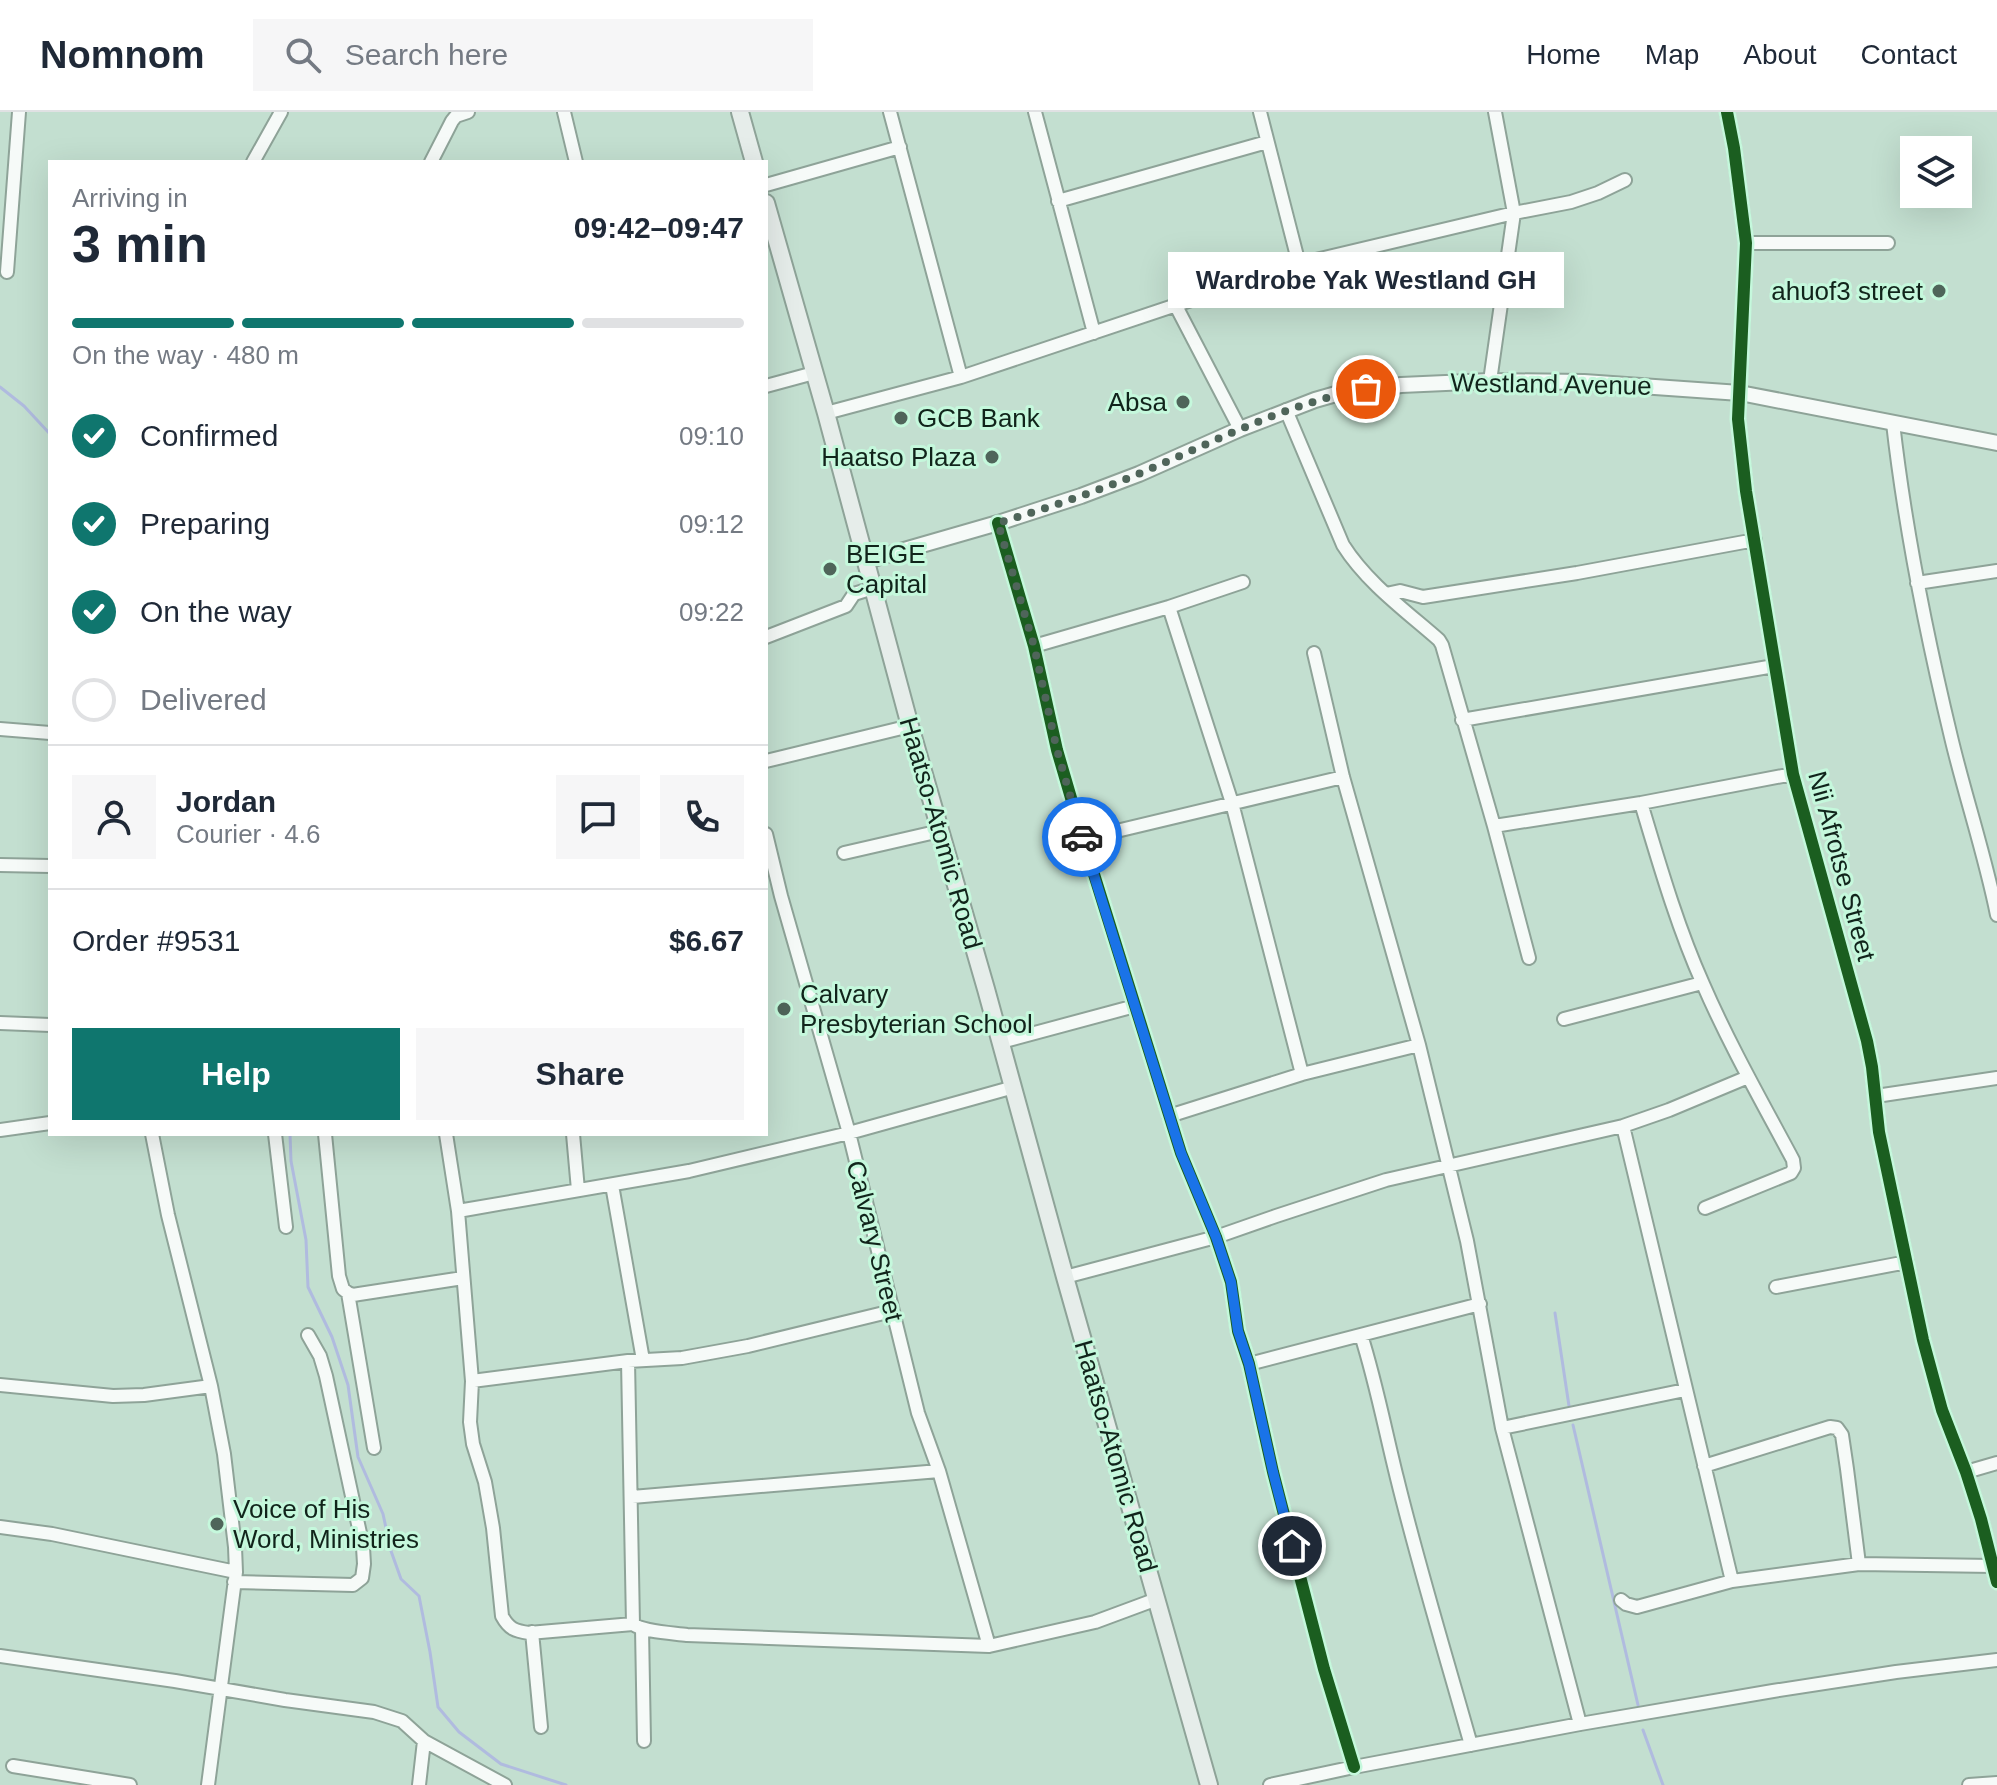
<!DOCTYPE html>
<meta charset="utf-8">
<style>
:root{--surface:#fff;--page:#f6f6f7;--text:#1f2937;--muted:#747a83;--line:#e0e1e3;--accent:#0f766e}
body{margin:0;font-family:Helvetica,sans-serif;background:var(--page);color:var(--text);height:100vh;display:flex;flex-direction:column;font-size:30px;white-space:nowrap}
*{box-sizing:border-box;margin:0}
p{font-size:26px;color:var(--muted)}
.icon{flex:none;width:44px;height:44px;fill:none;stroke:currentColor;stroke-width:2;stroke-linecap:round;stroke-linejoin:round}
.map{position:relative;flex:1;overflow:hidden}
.drawer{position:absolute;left:48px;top:48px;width:720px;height:976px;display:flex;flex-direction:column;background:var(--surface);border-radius:0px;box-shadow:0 8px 32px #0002}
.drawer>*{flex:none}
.buttons{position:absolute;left:1900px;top:24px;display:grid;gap:16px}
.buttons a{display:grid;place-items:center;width:72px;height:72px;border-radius:0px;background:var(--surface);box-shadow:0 8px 32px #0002;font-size:40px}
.pin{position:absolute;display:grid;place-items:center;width:68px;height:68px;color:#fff;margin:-34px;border:4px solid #fff;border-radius:50%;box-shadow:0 2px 8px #0007}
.courier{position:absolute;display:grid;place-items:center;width:80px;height:80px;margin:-40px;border:6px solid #1a73e8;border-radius:50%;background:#fff;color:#222;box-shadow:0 2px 10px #0007}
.bubble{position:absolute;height:56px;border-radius:0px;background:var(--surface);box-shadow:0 8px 32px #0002;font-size:26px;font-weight:600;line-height:56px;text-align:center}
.summary em{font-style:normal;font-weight:600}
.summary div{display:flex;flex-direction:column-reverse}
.summary{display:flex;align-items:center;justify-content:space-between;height:136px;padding:0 24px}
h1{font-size:52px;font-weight:600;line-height:60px}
.bar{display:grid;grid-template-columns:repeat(4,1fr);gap:12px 8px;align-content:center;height:96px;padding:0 24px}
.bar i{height:10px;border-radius:6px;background:var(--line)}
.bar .active{background:var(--accent)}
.bar p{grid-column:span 4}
.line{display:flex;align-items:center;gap:20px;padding:0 24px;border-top:2px solid var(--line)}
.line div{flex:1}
.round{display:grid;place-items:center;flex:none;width:84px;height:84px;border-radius:0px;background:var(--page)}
ol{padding:0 24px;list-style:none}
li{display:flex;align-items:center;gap:24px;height:88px}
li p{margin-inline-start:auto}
li .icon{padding:8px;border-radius:50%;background:var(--accent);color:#fff;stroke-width:4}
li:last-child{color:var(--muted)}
li i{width:44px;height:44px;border:4px solid var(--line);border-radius:50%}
.cta{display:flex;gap:16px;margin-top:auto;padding:16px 24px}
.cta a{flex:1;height:92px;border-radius:0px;background:var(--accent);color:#fff;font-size:32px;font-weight:600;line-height:92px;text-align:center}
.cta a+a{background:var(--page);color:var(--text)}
header{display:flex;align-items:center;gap:48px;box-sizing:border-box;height:112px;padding:0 40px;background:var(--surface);border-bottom:2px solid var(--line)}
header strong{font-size:38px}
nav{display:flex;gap:44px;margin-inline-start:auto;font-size:28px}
.search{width:560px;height:72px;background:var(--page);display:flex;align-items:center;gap:20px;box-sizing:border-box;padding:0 28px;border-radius:0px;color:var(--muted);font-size:30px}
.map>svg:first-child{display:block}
</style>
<header>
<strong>Nomnom</strong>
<div class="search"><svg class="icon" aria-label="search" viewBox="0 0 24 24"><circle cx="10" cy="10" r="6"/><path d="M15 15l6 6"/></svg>Search here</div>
<nav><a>Home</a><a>Map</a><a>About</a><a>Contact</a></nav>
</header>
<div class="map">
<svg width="1997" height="1673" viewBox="0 0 1997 1673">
<rect width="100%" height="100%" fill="#c3dfd0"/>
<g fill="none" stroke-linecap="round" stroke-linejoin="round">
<!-- stream -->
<path stroke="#b0bbdf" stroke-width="3" d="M0,275L24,294L50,322
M290,1022L291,1049L306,1128L308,1175L332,1225L348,1273L358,1345L383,1402L391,1439L401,1467L419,1484L430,1540L438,1595L459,1620L501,1652L566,1673
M1555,1201L1569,1294
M1573,1313L1638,1593
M1643,1618L1663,1673"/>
<defs>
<path id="minor" d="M564,0L576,50
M890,0L961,265
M1035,0L1094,221
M1260,0L1299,152
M1727,0L1734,36L1746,131L1738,307L1746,379L1793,662L1867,929L1872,955L1879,1020L1923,1228L1942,1298L1966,1360L1981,1407L1997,1470
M253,50L281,0
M431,50L452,9L456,4L468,0
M766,73L900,35
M1058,89L1267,30
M1746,131H1888
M7,160L19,0
M1176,194L1240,317
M1490,269L1514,101L1495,0
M766,274L814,261
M1286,298L1343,433C1367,471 1406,499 1439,528L1442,533L1494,714L1529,846
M826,301L961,265L1299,152L1514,101L1571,90L1598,81L1625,68
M1893,311C1905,417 1926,521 1951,625C1965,684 1985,743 1997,803
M998,411L1034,534L1057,638L1083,727L1181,1041L1216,1125L1231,1170L1238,1219L1249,1252L1273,1360L1324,1557L1354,1655
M1917,471L1997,459
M1386,482L1400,479L1423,485L1577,461L1755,428
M1169,495L1232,691L1302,962
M766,525L846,494L854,482L873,476
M1034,534L1169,495L1243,470
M1314,541L1343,665L1419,933L1467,1129L1502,1316L1580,1612
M1462,608L1774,554
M0,617L50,621
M766,649L910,614
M1641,691C1659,751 1677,814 1703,872C1729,932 1762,990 1793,1048L1794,1056L1791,1061L1705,1096
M1494,714L1641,691L1793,662
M766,722L781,784L849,1021L918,1301L939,1359L989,1534
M1083,727L1343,665
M844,741L940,719
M0,753L50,754
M1564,907L1702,871
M0,911L50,913
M1001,930L1135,894
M1876,984L1997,966
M1169,1004L1302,962L1419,933
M1623,1014L1732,1469
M0,1018L50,1011
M152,1022L168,1103L211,1274L224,1342L235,1435L236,1460L208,1673
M275,1022L286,1115
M325,1022L339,1164L343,1177L348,1181L374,1336
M446,1022L458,1099L472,1269L470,1310L473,1332L485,1370L493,1416L502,1504C509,1517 515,1519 529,1521L633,1512C643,1520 673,1521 687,1523L989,1534L1095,1510L1157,1487
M573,1022L578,1078
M612,1073L643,1248
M458,1099L689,1059L849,1021L1014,975
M1065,1165L1216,1125L1276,1104L1386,1068L1623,1014L1669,998L1748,965
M1776,1175L1907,1150
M348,1181L353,1183L359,1182L463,1166
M1361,1223C1376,1270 1385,1318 1397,1366C1419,1456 1446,1544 1471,1633
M628,1249L633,1512
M1249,1252L1480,1192
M472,1269L628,1249L682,1246L748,1234L892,1199
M0,1273L113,1284L144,1283L211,1274
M1502,1316L1685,1278
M1704,1354L1830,1315L1837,1316L1842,1323L1847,1357L1859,1452
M1966,1360L1997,1351
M632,1385L939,1359
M0,1415L52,1422L236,1460
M234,1470L353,1473L362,1466L364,1452L363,1435L326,1264L320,1244L308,1223
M1621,1488L1626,1492L1637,1495L1732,1469L1859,1452L1993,1454
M642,1517L644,1629
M532,1520L541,1615
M0,1544L175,1569L285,1588L374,1600L402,1609L424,1629L505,1673
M13,1654L130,1673
M419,1673L424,1629
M1270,1673L1354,1655L1580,1612L1773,1579L1896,1560L1997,1548
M1969,1673L1997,1671"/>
<path id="tertiary" d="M866,449L998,411L1081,384L1139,362L1240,317L1315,288L1336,282L1401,273L1490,269L1584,270L1740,281L1997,331"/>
<path id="secondary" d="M740,0L754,50
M766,91L826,301L910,614L986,877L1065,1165L1209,1673"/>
</defs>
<!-- minor casing -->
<use href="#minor" stroke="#8ea398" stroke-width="16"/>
<!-- tertiary casing -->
<use href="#tertiary" stroke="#8ea398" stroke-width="18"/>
<!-- secondary casing -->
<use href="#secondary" stroke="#8ea398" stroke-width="20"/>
<!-- minor -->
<use href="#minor" stroke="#f6faf8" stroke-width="12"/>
<!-- tertiary -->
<use href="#tertiary" stroke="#f6faf8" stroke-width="14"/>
<!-- secondary -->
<use href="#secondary" stroke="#e6edea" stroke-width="16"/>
<defs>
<path id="cycleway" d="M1727,0L1734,36L1746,131L1738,307L1746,379L1793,662L1867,929L1872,955L1879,1020L1923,1228L1942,1298L1966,1360L1981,1407L1997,1470
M998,411L1034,534L1057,638L1083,727L1181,1041L1216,1125L1231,1170L1238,1219L1249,1252L1273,1360L1324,1557L1354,1655"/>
</defs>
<!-- cycleway casing -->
<use href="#cycleway" stroke="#c5f8dc" stroke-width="17"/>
<!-- cycleway -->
<use href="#cycleway" stroke="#1b5e20" stroke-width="12"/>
</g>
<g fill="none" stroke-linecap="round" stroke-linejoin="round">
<!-- done -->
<path stroke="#4f655a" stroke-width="8" stroke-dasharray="0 14.4" d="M1082,725L1057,638L1034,534L998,411C1047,396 1096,380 1143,360C1216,329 1287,291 1366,277"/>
<!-- route -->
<path stroke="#1a73e8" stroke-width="10" d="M1082,725L1181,1041L1216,1125L1231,1170L1238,1219L1249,1252L1273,1360L1292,1434"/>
</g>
<!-- markers -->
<g fill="#4f655a" stroke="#c5f8dc" stroke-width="3">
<circle cx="1939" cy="179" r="8"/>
<circle cx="1183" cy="290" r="8"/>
<circle cx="901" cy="306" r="8"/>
<circle cx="992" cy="345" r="8"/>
<circle cx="830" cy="457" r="8"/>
<circle cx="784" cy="897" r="8"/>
<circle cx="217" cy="1412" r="8"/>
</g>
<g text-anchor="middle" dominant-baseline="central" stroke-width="6" stroke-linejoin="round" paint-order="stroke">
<!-- poi labels -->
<g font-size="26" fill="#11241b" stroke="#c5f8dc" text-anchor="start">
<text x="1923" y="179" text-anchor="end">ahuof3 street</text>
<text x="1167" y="290" text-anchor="end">Absa</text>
<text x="917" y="306">GCB Bank</text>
<text x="976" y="345" text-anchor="end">Haatso Plaza</text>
<text x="846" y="442">BEIGE<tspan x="846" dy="30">Capital</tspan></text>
<text x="800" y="882">Calvary<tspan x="800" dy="30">Presbyterian School</tspan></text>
<text x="233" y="1397">Voice of His<tspan x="233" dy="30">Word, Ministries</tspan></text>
</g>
<!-- street labels -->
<g font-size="26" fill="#11241b" stroke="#c5f8dc">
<text transform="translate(1551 272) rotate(1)">Westland Avenue</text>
<text transform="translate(941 721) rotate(74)">Haatso-Atomic Road</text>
<text transform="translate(1842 754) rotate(75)">Nii Afrotse Street</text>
<text transform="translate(875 1129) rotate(76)">Calvary Street</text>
<text transform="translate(1116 1344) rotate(74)">Haatso-Atomic Road</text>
</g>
</g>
</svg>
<div class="buttons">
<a><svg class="icon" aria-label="layers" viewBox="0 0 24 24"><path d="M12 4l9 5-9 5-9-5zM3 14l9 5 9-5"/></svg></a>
</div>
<div class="pin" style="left:1366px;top:277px;background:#ea580c"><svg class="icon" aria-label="bag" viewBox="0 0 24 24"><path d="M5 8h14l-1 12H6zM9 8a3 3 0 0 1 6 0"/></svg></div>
<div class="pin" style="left:1292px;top:1434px;background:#1f2937"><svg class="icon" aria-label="home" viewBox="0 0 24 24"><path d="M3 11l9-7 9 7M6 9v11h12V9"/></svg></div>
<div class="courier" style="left:1082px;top:725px"><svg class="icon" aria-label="car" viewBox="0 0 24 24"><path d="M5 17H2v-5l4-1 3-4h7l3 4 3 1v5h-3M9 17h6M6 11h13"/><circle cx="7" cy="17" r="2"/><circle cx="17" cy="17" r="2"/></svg></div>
<div class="bubble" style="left:1168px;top:140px;width:396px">Wardrobe Yak Westland GH</div>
<section class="drawer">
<div class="summary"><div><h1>3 min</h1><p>Arriving in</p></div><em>09:42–09:47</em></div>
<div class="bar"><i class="active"></i><i class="active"></i><i class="active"></i><i></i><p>On the way · 480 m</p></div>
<ol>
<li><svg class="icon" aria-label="check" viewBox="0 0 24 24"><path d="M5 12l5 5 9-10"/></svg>Confirmed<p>09:10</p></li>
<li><svg class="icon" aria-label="check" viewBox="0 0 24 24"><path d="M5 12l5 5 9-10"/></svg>Preparing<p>09:12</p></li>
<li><svg class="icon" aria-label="check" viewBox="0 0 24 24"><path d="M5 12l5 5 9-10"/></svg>On the way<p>09:22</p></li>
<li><i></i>Delivered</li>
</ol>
<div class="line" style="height:144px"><a class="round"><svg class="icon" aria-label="person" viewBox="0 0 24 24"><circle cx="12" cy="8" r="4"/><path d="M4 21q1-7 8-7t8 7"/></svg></a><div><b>Jordan</b><p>Courier · 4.6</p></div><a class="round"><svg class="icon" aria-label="chat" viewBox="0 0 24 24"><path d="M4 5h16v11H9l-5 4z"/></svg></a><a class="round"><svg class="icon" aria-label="phone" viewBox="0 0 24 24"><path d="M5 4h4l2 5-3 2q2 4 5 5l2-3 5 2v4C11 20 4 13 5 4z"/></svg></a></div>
<div class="line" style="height:104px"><div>Order #9531</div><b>$6.67</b></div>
<div class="cta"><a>Help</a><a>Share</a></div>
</section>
</div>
